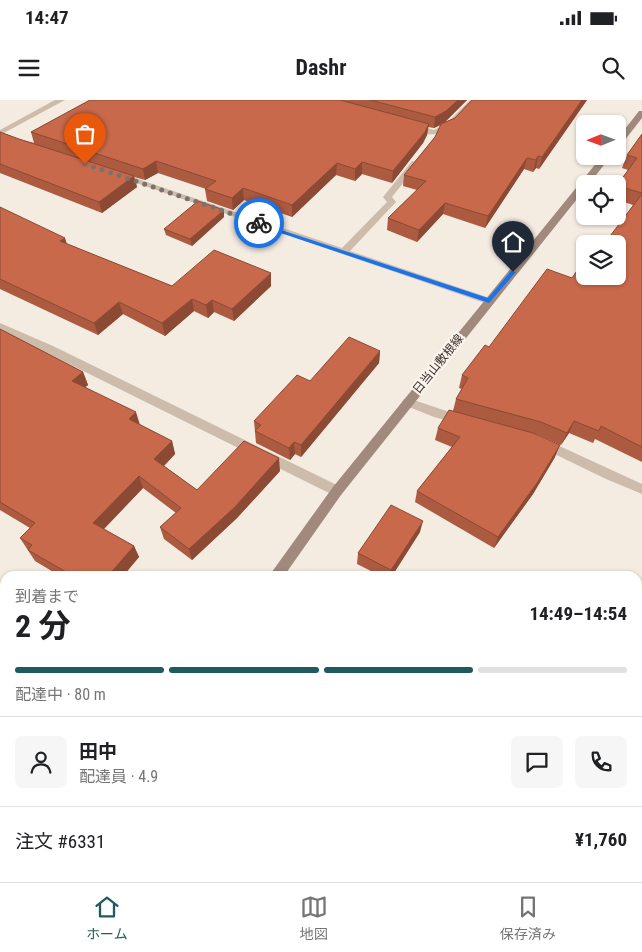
<!DOCTYPE html>
<html lang="ja">
<meta charset="utf-8">
<style>
:root{--surface:#fff;--page:#f6f6f6;--text:#202124;--muted:#757577;--line:#e0e0e0;--accent:#1f5a5e}
body{margin:0;font-family:"Roboto Condensed","Noto Sans JP",sans-serif;background:var(--page);color:var(--text);height:100vh;display:flex;flex-direction:column;font-size:19px;white-space:nowrap}
*{box-sizing:border-box;margin:0}
p{font-size:16px;color:var(--muted)}
.icon{flex:none;width:28px;height:28px;fill:none;stroke:currentColor;stroke-width:2;stroke-linecap:round;stroke-linejoin:round}
.map{position:relative;flex:1;overflow:hidden}
.panel{position:absolute;left:0px;top:471px;width:642px;height:311px;display:flex;flex-direction:column;background:var(--surface);border-radius:15px 15px 0 0;box-shadow:0 1px 4px #0004}
.panel>*{flex:none}
.needle{width:32px;rotate:269deg}
.buttons{position:absolute;left:576px;top:15px;display:grid;gap:10px}
.buttons a{display:grid;place-items:center;width:50px;height:50px;border-radius:8px;background:var(--surface);box-shadow:0 1px 4px #0004;font-size:25px}
.pin{position:absolute;display:grid;place-items:center;width:42px;height:42px;color:#fff;margin:-51px -21px;border-radius:50% 50% 50% 0;rotate:-45deg;box-shadow:0 0 5px #0007}
.pin .icon{rotate:45deg}
.courier{position:absolute;display:grid;place-items:center;width:50px;height:50px;margin:-25px;border:4px solid #1a73e8;border-radius:50%;background:#fff;color:#222;box-shadow:0 1px 6px #0007}
.head em{font-style:normal;font-weight:700}
.head div{display:flex;flex-direction:column-reverse}
.head{display:flex;align-items:center;justify-content:space-between;height:85px;padding:0 15px}
h1{font-size:32px;font-weight:700;line-height:38px}
.bar{display:grid;grid-template-columns:repeat(4,1fr);gap:8px 5px;align-content:center;height:60px;padding:0 15px}
.bar i{height:6px;border-radius:4px;background:var(--line)}
.bar .selected{background:var(--accent)}
.bar p{grid-column:span 4}
.line{display:flex;align-items:center;gap:12px;padding:0 15px;border-top:1px solid var(--line)}
.line div{flex:1}
.round{display:grid;place-items:center;flex:none;width:52px;height:52px;border-radius:8px;background:var(--page)}
.status{display:flex;justify-content:space-between;align-items:center;height:35px;padding:0 25px;background:var(--surface);direction:ltr}
.status svg{height:14px;fill:currentColor}
header{display:flex;justify-content:space-between;align-items:center;height:65px;padding:0 15px;background:var(--surface);font-size:22px;font-weight:700}
.menu{display:flex;justify-content:space-around;align-items:center;height:70px;border-top:1px solid var(--line);background:var(--surface);font-size:14px;color:var(--muted)}
.menu a{display:grid;justify-items:center;gap:2px}
.menu .selected{color:var(--accent)}
.map>svg:first-child{display:block}
</style>
<div class="status"><b>14:47</b><svg viewBox="0 0 49 12"><path d="M0 12V9h3v3zM5 12V6h3v6zM10 12V3h3v9zM15 12V0h3v12zM26 1h20v11H26zM47 4h2v5h-2z"/></svg></div>
<header><svg class="icon" aria-label="menu" viewBox="0 0 24 24"><path d="M4 6h16M4 12h16M4 18h16"/></svg>Dashr<svg class="icon" aria-label="search" viewBox="0 0 24 24"><circle cx="10" cy="10" r="6"/><path d="M15 15l6 6"/></svg></header>
<div class="map">
<svg width="642" height="782" viewBox="0 0 642 782">
<rect width="100%" height="100%" fill="#f4ebe1"/>
<g fill="none" stroke-linecap="round" stroke-linejoin="round">
<!-- minor -->
<path fill="#cdbbac" fill-rule="evenodd" d="M470,0H478C459,22 438,48 408,26L412,24L434,30L446,24Z
M412,61L419,63L392,97L396,102L350,151L493,199V203H485L116,76L123,74L342,148L387,102L383,97Z
M0,223L53,246L341,387L343,391L341,395H333L45,252L0,231Z
M408,298L464,317L466,320L460,324L434,317L404,305L402,302L404,299Z
M542,338L642,384V394L606,379L538,346L536,343L538,340Z
M0,581L5,583V598L0,596Z
M279,778H303L305,782H281Z"/>
<!-- tertiary -->
<path fill="#cdbbac" fill-rule="evenodd" d="M55,0H65L0,35V30Z"/>
<!-- secondary -->
<path fill="#a18a7d" fill-rule="evenodd" d="M639,11H642V18L621,45H618V38Z
M602,56H611L589,84H585V89L341,395L284,476H269L333,387Z
M48,778H67L65,782H46Z"/>
</g>
<!-- wall -->
<path fill="#ac5a40" d="M90,0H467L445,22L455,18L472,0H587L539,69L536,68L533,72L524,69L485,128L443,114L417,142L387,130L388,118L417,90L403,86L404,75L435,37L441,25L434,28L428,27L427,35L423,43L392,83L362,74L355,81L336,75L292,117L244,100L233,110L207,101L205,89H206L158,73L145,80L134,77L137,87L102,113L0,73V32L19,39L34,43L31,32Z
M642,34V362L595,339L593,343L569,333L561,345L536,334L555,357L533,394L494,448L415,402L417,391L452,347L435,340L438,328L453,311L456,299L462,289L459,288L462,275L489,247L572,178L585,176L633,105L618,100V84L628,70L622,68L627,55Z
M0,107L67,144L172,186H271L234,221L214,212L208,218L194,211L165,236L123,214L98,235L0,189Z
M224,117L192,146L166,135L164,129Z
M0,229L83,272L88,285L85,287L140,325L172,341L175,354L164,366L197,390L280,371L237,418L192,460L164,439L160,427L176,413L143,388L104,429L134,446L139,457L123,476H60L35,461L20,438L30,428L0,410Z
M380,251L379,263L301,357L295,354L290,360L256,343L254,321L310,281Z
M420,432L392,476H381L357,464L358,453Z
M642,495V512L638,510V502Z
M445,778H506L504,782H452Z"/>
<!-- shaded-wall -->
<path fill="#8c4a34" d="M458,0H467L445,22L434,28L435,17Z
M582,0H587L539,69L542,57Z
M429,24L427,35L423,43L392,83L393,71Z
M538,56L536,68L533,72L536,60Z
M527,58L524,69L485,128L488,116Z
M156,61L158,73L145,80L143,69Z
M362,62V74L355,81V69Z
M337,63L336,75L292,117V105Z
M134,76L137,87L102,113L99,102Z
M243,88L244,100L233,110L232,98Z
M445,103L443,114L417,142L419,130Z
M224,110V117L192,146L190,139Z
M65,138L69,150L60,141Z
M271,173V186L234,221L232,209Z
M192,199L194,211L165,236L162,223Z
M212,200L214,212L208,218L206,205Z
M119,202L123,214L98,235L94,223Z
M380,251L379,263L301,357V345Z
M83,272L88,285L77,294L72,281Z
M136,312L140,325L129,319Z
M574,321L569,333L561,345L567,333Z
M172,341L175,354L158,372L154,359Z
M294,342L295,354L290,360L289,348Z
M560,345L555,357L533,394L494,448L498,437Z
M279,358L280,371L237,418L192,460L189,449Z
M139,376L143,388L99,434L93,423Z
M423,421L420,432L392,476H390L391,470Z
M134,446L139,457L123,476H108Z
M5,751V772L0,779V757Z
M211,778H220L218,782H209Z"/>
<!-- building -->
<path fill="#c8694b" stroke="#8c4a34" d="M90,0H340L429,24L425,32L393,71L362,62L355,69L337,63L292,105L243,88L232,98L205,89L216,81L156,61L143,69L31,32Z
M370,0H458L446,11L435,17Z
M472,0H582L542,57L538,56L536,60L527,58L488,116L445,103L419,130L388,118L426,81L404,75L435,37L441,24L455,18Z
M0,32L19,39L134,76L99,102L0,64Z
M642,34V93L618,86V84L637,58L627,55Z
M642,94V347L601,326L599,331L574,321L567,333L541,322L456,299L468,278L462,275L485,245L489,247L547,169L572,178L585,159V176H618V144H604Z
M198,101L224,110L190,139L164,129Z
M0,107L65,138L60,141L172,186L214,150L271,173L232,209L212,200L206,205L192,199L162,223L119,202L94,223L0,179Z
M0,229L83,272L72,281L136,312L129,319L172,341L154,359L197,390L244,341L279,358L235,407L189,449L160,427L181,408L139,376L93,423L134,446L108,476H73L28,450L32,445L20,438L35,423L0,402Z
M349,237L380,251L301,345L294,342L289,348L255,331L261,325L254,321L297,275L310,281Z
M449,310L533,333L560,345L537,383L498,437L417,391L460,337L438,328Z
M391,405L423,421L391,470L358,453Z
M0,686L5,690V751L0,757Z
M103,778H211L209,782H101Z
M464,778H506L504,782H472Z"/>
<!-- route -->
<path fill="#1a73e8" d="M257,122L488,198L511,171L516,172L489,203L257,125Z"/>
<g fill="none" stroke-linecap="round" stroke-linejoin="round">
<!-- done -->
<path stroke="#7c716b" stroke-width="5" stroke-dasharray="0 9" d="M85,64L259,123"/>
</g>
<g text-anchor="middle" dominant-baseline="central" stroke-width="4.5" stroke-linejoin="round" paint-order="stroke">
<!-- street labels -->
<g font-size="12" fill="#3b302b" stroke="#fbf5ee">
<text transform="translate(438 264) rotate(-51)">日当山敷根線</text>
</g>
</g>
</svg>
<div class="buttons">
<a><svg class="needle" viewBox="-14 -14 28 28"><path d="M0-13l5 13h-10z" fill="#e53935"/><path d="M0 13l5-13h-10z" fill="#757577"/></svg></a>
<a><svg class="icon" aria-label="locate" viewBox="0 0 24 24"><circle cx="12" cy="12" r="6"/><path d="M12 2v4M12 18v4M2 12h4M18 12h4"/></svg></a>
<a><svg class="icon" aria-label="layers" viewBox="0 0 24 24"><path d="M12 4l9 5-9 5-9-5zM3 14l9 5 9-5"/></svg></a>
</div>
<div class="pin" style="left:85px;top:64px;background:#ea580c"><svg class="icon" aria-label="bag" viewBox="0 0 24 24"><path d="M5 8h14l-1 12H6zM9 8a3 3 0 0 1 6 0"/></svg></div>
<div class="pin" style="left:513px;top:172px;background:#1f2937"><svg class="icon" aria-label="home" viewBox="0 0 24 24"><path d="M3 11l9-7 9 7M6 9v11h12V9"/></svg></div>
<div class="courier" style="left:259px;top:123px"><svg class="icon" aria-label="bike" viewBox="0 0 24 24"><circle cx="6" cy="16" r="4"/><circle cx="18" cy="16" r="4"/><path d="M6 16l4-8h5l3 8M10 8l3 8H6M13 5h3"/></svg></div>
<section class="panel">
<div class="head"><div><h1>2 分</h1><p>到着まで</p></div><em>14:49–14:54</em></div>
<div class="bar"><i class="selected"></i><i class="selected"></i><i class="selected"></i><i></i><p>配達中 · 80 m</p></div>
<div class="line" style="height:90px"><a class="round"><svg class="icon" aria-label="person" viewBox="0 0 24 24"><circle cx="12" cy="8" r="4"/><path d="M4 21q1-7 8-7t8 7"/></svg></a><div><b>田中</b><p>配達員 · 4.9</p></div><a class="round"><svg class="icon" aria-label="chat" viewBox="0 0 24 24"><path d="M4 5h16v11H9l-5 4z"/></svg></a><a class="round"><svg class="icon" aria-label="phone" viewBox="0 0 24 24"><path d="M5 4h4l2 5-3 2q2 4 5 5l2-3 5 2v4C11 20 4 13 5 4z"/></svg></a></div>
<div class="line" style="height:65px"><div>注文 #6331</div><b>¥1,760</b></div>
</section>
</div>
<nav class="menu">
<a class="selected"><svg class="icon" aria-label="home" viewBox="0 0 24 24"><path d="M3 11l9-7 9 7M6 9v11h12V9"/></svg>ホーム</a>
<a><svg class="icon" aria-label="map" viewBox="0 0 24 24"><path d="M3 6l6-2 6 2 6-2v14l-6 2-6-2-6 2zM9 4v14M15 6v14"/></svg>地図</a>
<a><svg class="icon" aria-label="saved" viewBox="0 0 24 24"><path d="M7 4h10v16l-5-4-5 4z"/></svg>保存済み</a>
</nav>
